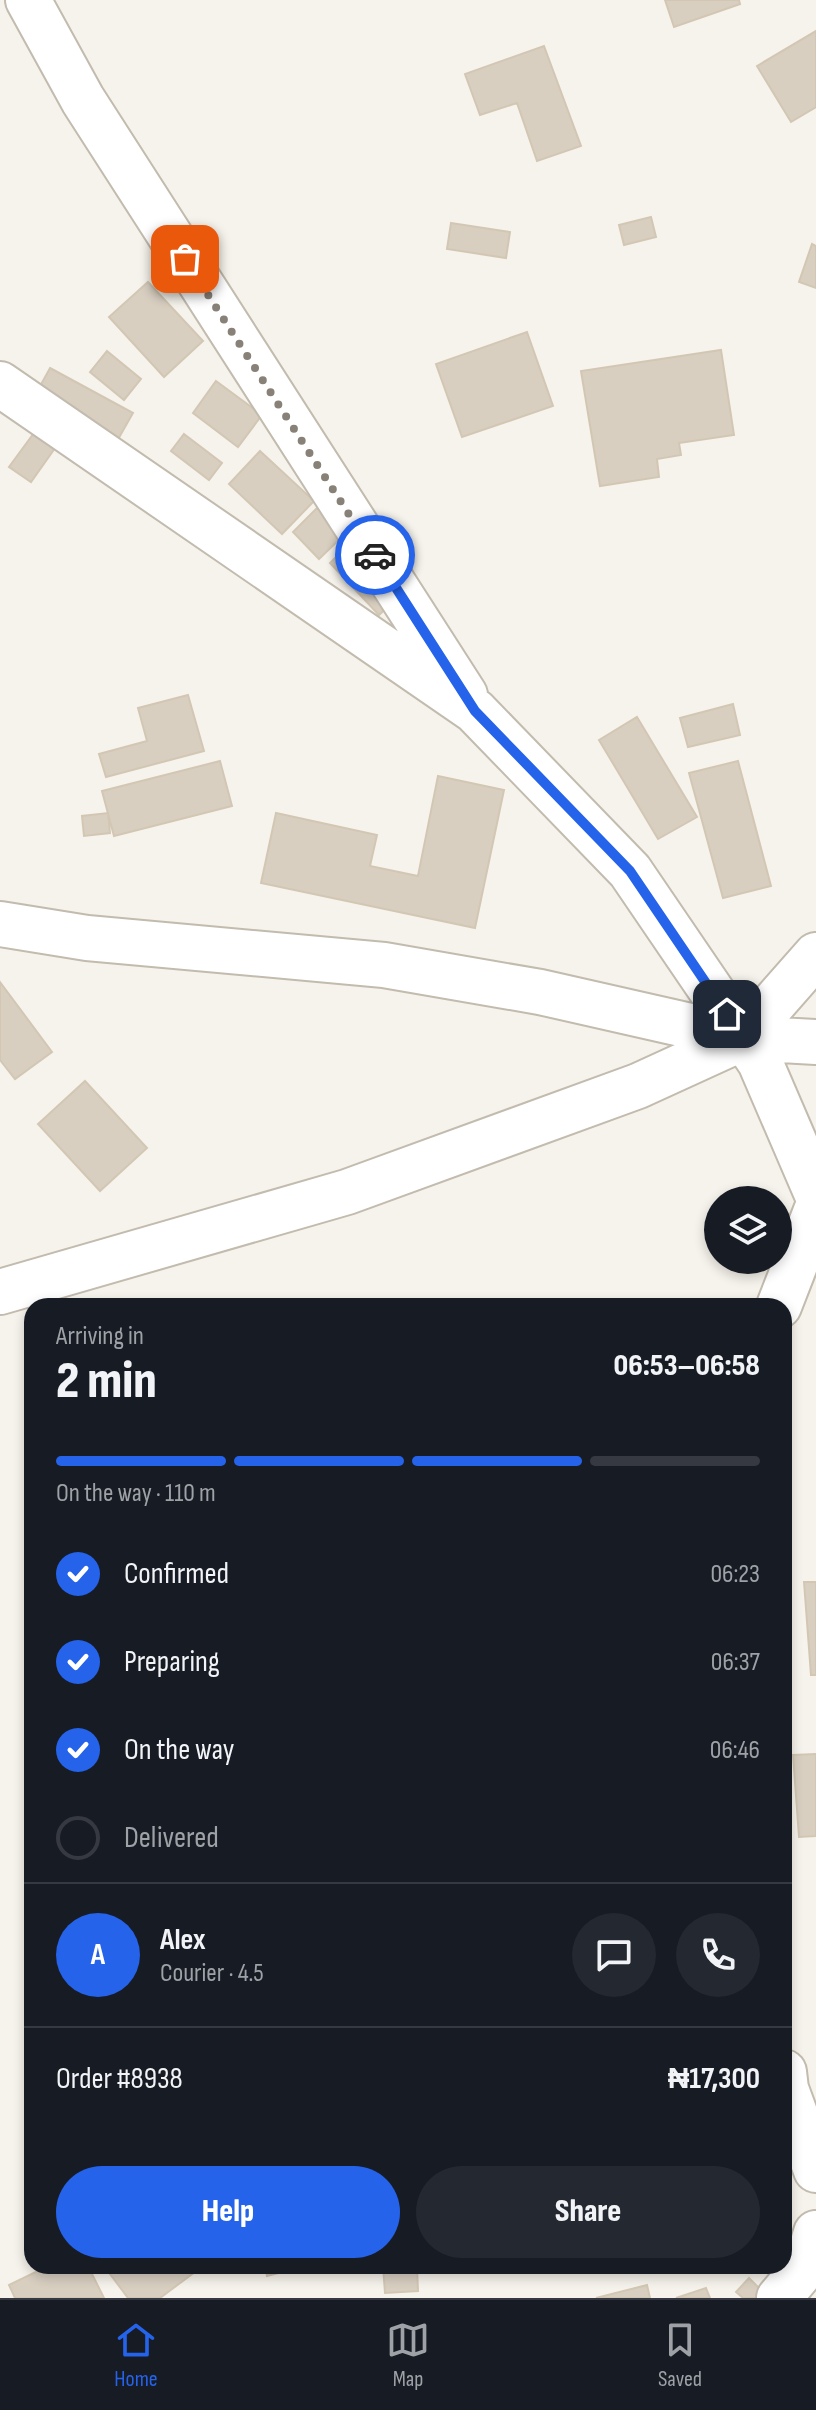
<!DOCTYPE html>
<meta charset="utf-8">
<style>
:root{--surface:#171b24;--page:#242831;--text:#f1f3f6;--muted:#9ea1a6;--line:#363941;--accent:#2563eb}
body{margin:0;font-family:"Sofia Sans Condensed",sans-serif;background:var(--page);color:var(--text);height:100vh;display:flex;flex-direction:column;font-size:30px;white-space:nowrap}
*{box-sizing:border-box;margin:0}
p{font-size:26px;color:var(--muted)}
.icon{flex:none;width:44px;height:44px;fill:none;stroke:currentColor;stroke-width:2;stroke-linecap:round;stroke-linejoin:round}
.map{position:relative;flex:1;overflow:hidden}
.panel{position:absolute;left:24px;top:1298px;width:768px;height:976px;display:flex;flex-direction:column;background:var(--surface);border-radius:24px;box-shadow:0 4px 12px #0003}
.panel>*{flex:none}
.fabs{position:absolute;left:704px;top:1186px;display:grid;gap:16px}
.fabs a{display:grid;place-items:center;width:88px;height:88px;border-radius:50%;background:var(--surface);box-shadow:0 4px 12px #0003;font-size:40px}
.pin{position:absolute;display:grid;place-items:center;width:68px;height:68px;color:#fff;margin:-34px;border-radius:16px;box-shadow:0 4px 12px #0006}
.courier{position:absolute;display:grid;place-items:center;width:80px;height:80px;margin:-40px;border:6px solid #2563eb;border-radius:50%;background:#fff;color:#222;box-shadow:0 2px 10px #0007}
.headline em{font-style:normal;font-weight:800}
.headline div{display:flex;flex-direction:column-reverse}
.headline{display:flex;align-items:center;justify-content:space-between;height:136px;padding:0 32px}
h1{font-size:52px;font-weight:800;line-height:60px}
.bar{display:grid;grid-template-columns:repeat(4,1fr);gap:12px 8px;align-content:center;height:96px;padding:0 32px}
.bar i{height:10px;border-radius:6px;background:var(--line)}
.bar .selected{background:var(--accent)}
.bar p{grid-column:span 4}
.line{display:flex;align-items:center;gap:20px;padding:0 32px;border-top:2px solid var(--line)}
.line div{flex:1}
.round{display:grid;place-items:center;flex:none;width:84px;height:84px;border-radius:42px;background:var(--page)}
ol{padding:0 32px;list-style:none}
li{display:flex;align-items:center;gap:24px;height:88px}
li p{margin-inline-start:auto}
li .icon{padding:8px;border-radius:50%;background:var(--accent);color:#fff;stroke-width:4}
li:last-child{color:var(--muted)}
li i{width:44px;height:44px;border:4px solid var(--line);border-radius:50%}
.cta{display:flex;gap:16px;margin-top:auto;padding:16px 32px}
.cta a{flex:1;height:92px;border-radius:48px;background:var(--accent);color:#fff;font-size:32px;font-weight:800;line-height:92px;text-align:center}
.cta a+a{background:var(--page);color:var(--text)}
.dock{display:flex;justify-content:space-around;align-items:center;height:112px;border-top:2px solid var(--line);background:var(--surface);font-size:22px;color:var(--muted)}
.dock a{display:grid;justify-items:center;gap:4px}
.dock .selected{color:var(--accent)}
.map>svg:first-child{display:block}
</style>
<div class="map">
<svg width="816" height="2298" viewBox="0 0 816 2298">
<rect width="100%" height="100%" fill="#f6f3ec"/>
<!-- building -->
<path fill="#d8cfc1" stroke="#d3c7b4" stroke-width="2" d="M665,0H739L740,4L674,27Z
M816,31V107L791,122L757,66Z
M544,46L581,146L537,161L517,103L480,115L465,74Z
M651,217L656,237L624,245L619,225Z
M451,223L510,232L506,258L447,249Z
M812,244L816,246V288L799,282Z
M148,282L203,341L164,377L109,317Z
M527,332L553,406L462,437L436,364Z
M721,350L734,435L679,443L681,455L657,459L659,477L600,486L581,371Z
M107,351L141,379L124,400L90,372Z
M50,368L133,413L116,443L34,397Z
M216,381L262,415L238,447L193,413Z
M45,418L65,434L31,482L9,467Z
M184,434L222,463L209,480L171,451Z
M260,451L314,501L282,534L229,484Z
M318,507L344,535L319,559L293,532Z
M349,544L399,596L379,615L330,563Z
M188,695L204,751L106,777L99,754L147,741L138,708Z
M733,704L740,735L688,747L680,718Z
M637,717L697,817L658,839L599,740Z
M220,761L232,806L114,836L102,791Z
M738,761L771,886L723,898L689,773Z
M438,776L504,790L475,928L261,883L276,813L377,835L370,866L418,876Z
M108,813L110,833L84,836L82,816Z
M0,982L52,1052L15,1079L0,1060Z
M85,1081L147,1148L100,1191L38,1124Z
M804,1582H816V1675H811Z
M816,1754V1836L799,1837L793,1755Z
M48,2266H88L104,2298H15L9,2285Z
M104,2266H203L160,2298H128Z
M265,2266H305L267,2276Z
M383,2266H417L418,2291L385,2293Z
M749,2278L768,2297L767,2298H743L736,2292Z
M647,2285L650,2298H596Z
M706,2288L710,2298H676Z"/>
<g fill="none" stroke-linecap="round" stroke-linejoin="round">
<defs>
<path id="minor" d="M28,0L83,100L465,695
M0,384L475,711L630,871L760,1062L816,1192
M0,924L87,938L384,965L540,992L743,1038L816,1042
M0,1292L347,1192L638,1086L743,1038L816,955
M779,1306L816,1211
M784,2072L786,2089L816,2170
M779,2298L806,2266L816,2233"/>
</defs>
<!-- minor casing -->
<use href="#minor" stroke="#c2bbae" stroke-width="48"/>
<!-- minor -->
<use href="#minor" stroke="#fff" stroke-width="44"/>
</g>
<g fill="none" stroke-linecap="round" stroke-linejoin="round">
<!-- done -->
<path stroke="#878178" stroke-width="8" stroke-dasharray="0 14.4" d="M185,259L375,555"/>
<!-- route -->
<path stroke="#2563eb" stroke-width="10" d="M375,555L475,711L630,871L727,1014"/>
</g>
</svg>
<div class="fabs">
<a><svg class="icon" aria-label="layers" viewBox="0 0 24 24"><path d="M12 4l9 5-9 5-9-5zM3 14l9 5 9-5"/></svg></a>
</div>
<div class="pin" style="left:185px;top:259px;background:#ea580c"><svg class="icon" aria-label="bag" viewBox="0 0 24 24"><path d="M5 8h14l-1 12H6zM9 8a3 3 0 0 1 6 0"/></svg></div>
<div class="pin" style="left:727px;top:1014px;background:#1f2937"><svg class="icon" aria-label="home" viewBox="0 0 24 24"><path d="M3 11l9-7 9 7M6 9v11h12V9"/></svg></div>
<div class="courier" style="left:375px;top:555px"><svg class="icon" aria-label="car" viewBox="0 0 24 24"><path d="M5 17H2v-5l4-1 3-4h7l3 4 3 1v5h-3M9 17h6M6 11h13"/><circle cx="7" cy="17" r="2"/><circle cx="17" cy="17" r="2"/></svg></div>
<section class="panel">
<div class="headline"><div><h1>2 min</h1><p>Arriving in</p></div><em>06:53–06:58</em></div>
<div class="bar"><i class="selected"></i><i class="selected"></i><i class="selected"></i><i></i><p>On the way · 110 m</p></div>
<ol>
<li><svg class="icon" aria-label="check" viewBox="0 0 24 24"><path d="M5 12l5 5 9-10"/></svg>Confirmed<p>06:23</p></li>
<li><svg class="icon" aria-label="check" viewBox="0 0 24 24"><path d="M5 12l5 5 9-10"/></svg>Preparing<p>06:37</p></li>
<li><svg class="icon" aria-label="check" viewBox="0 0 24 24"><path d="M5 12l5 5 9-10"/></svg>On the way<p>06:46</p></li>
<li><i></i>Delivered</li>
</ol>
<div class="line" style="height:144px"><b class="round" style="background:var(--accent);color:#fff">A</b><div><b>Alex</b><p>Courier · 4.5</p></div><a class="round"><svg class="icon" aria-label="chat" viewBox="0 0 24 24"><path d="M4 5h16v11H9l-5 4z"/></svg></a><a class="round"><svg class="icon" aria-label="phone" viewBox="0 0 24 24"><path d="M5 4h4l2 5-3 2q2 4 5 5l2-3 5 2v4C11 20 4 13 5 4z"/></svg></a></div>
<div class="line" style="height:104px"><div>Order #8938</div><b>₦17,300</b></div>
<div class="cta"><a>Help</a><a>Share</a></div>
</section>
</div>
<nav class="dock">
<a class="selected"><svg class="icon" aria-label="home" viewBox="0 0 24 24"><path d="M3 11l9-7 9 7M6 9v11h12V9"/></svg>Home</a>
<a><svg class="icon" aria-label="map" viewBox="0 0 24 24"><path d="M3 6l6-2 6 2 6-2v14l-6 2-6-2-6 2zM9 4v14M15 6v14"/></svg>Map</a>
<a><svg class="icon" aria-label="saved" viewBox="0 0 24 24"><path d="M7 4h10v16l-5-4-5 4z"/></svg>Saved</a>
</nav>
